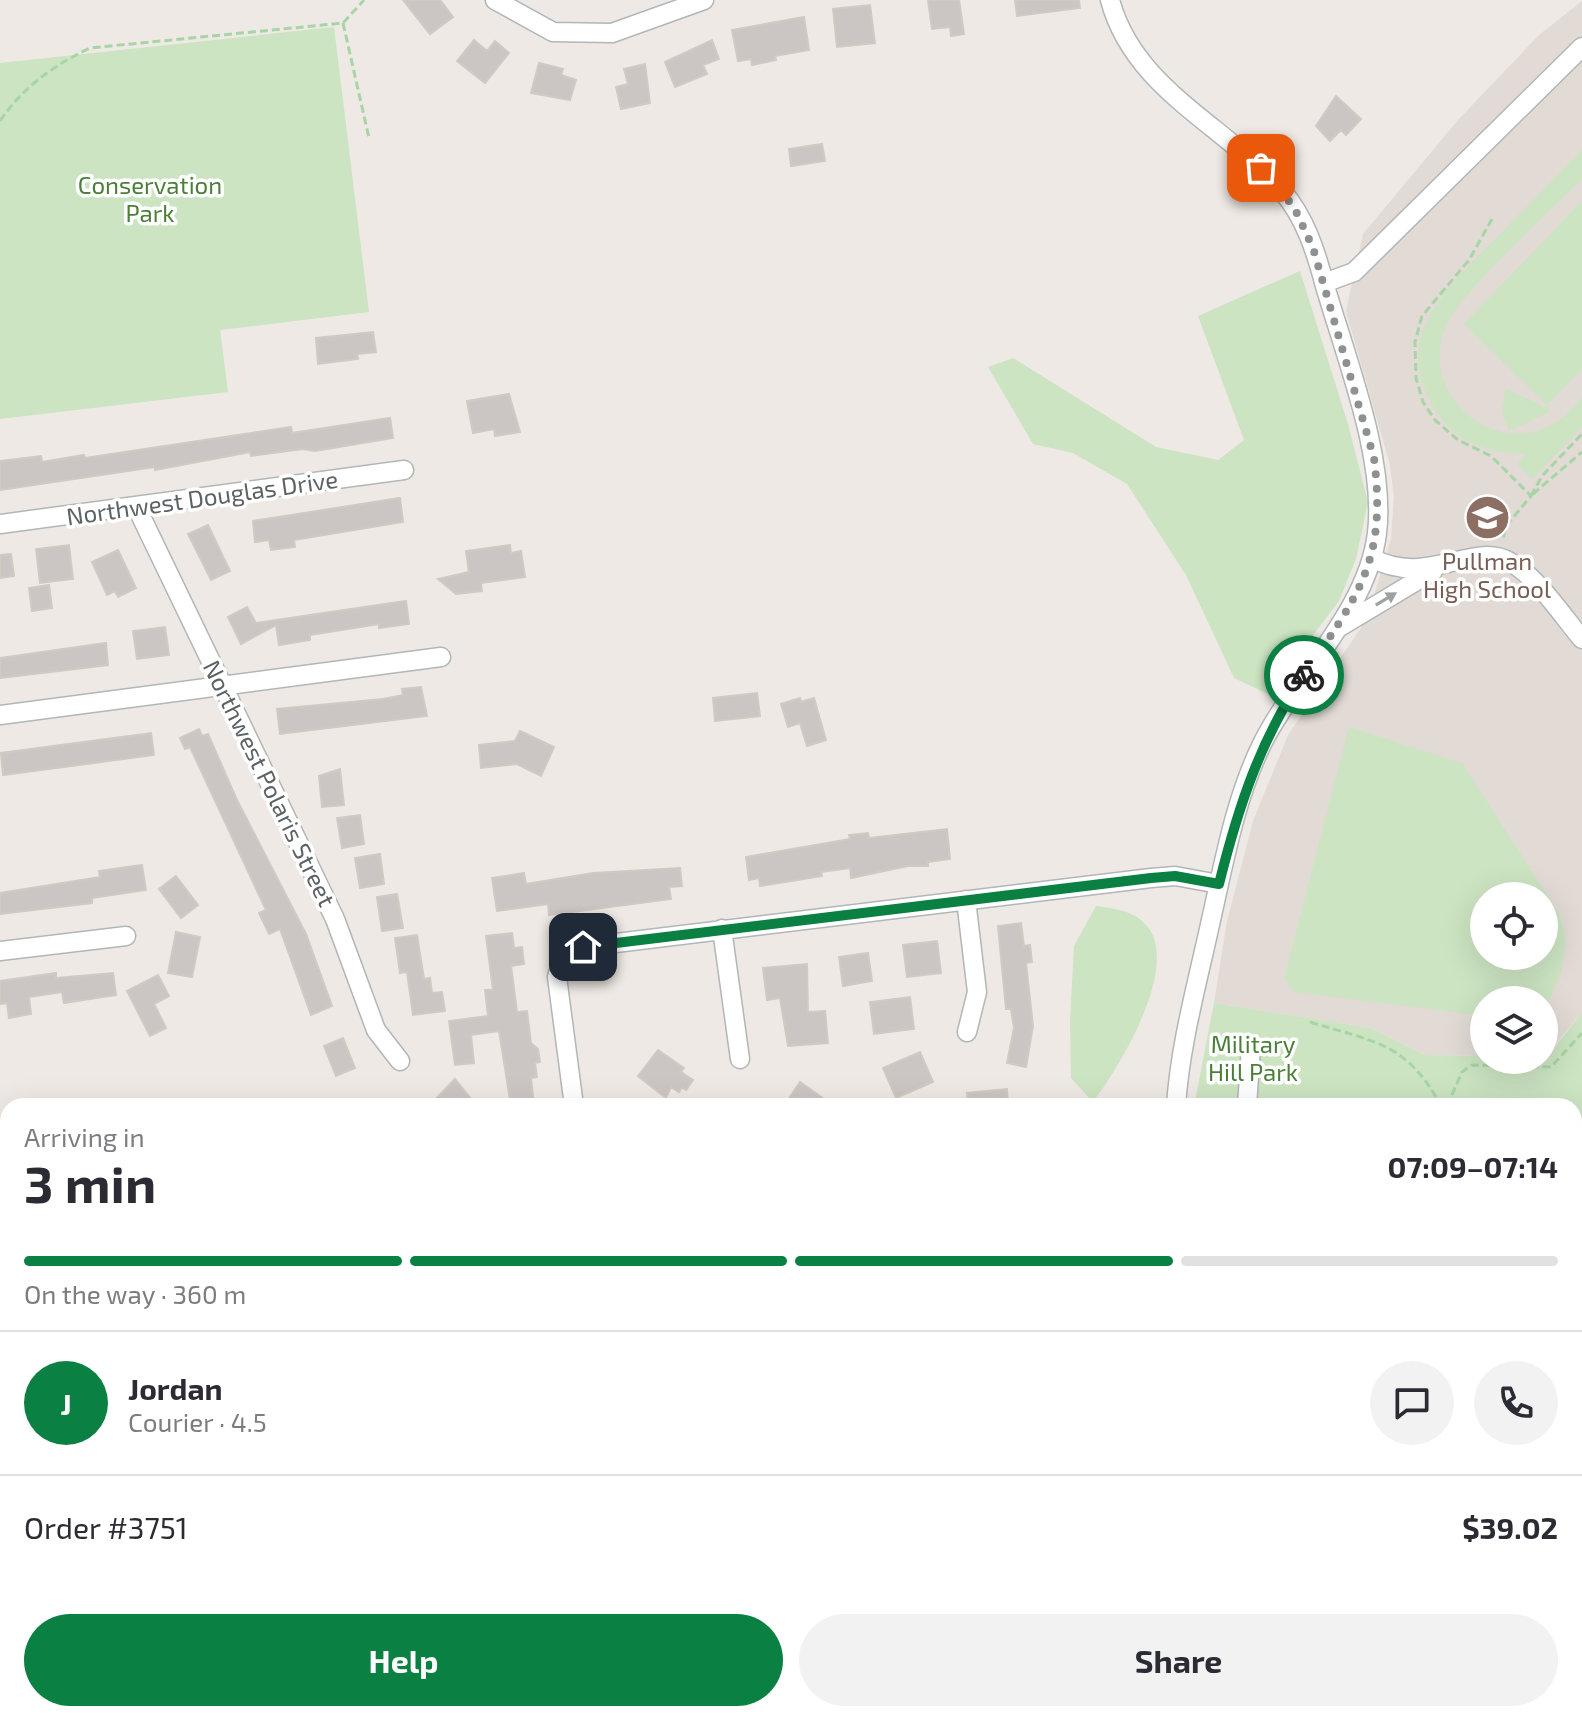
<!DOCTYPE html>
<meta charset="utf-8">
<style>
:root{--surface:#fff;--page:#f2f2f3;--text:#2b2b33;--muted:#7c7c81;--line:#e1e1e2;--accent:#0b8043}
body{margin:0;font-family:"Exo 2",sans-serif;background:var(--page);color:var(--text);height:100vh;display:flex;flex-direction:column;font-size:30px;white-space:nowrap}
*{box-sizing:border-box;margin:0}
p{font-size:26px;color:var(--muted)}
.icon{flex:none;width:44px;height:44px;fill:none;stroke:currentColor;stroke-width:2;stroke-linecap:round;stroke-linejoin:round}
.map{position:relative;flex:1;overflow:hidden}
.details{position:absolute;left:0px;top:1098px;width:1582px;height:624px;display:flex;flex-direction:column;background:var(--surface);border-radius:24px 24px 0 0;box-shadow:0 8px 32px #0002}
.details>*{flex:none}
.fabs{position:absolute;left:1470px;top:882px;display:grid;gap:16px}
.fabs a{display:grid;place-items:center;width:88px;height:88px;border-radius:50%;background:var(--surface);box-shadow:0 8px 32px #0002;font-size:40px}
.pin{position:absolute;display:grid;place-items:center;width:68px;height:68px;color:#fff;margin:-34px;border-radius:16px;box-shadow:0 4px 12px #0006}
.courier{position:absolute;display:grid;place-items:center;width:80px;height:80px;margin:-40px;border:6px solid #0b8043;border-radius:50%;background:#fff;color:#222;box-shadow:0 2px 10px #0007}
.headline em{font-style:normal;font-weight:700}
.headline div{display:flex;flex-direction:column-reverse}
.headline{display:flex;align-items:center;justify-content:space-between;height:136px;padding:0 24px}
h1{font-size:52px;font-weight:700;line-height:60px}
.bar{display:grid;grid-template-columns:repeat(4,1fr);gap:12px 8px;align-content:center;height:96px;padding:0 24px}
.bar i{height:10px;border-radius:6px;background:var(--line)}
.bar .current{background:var(--accent)}
.bar p{grid-column:span 4}
.line{display:flex;align-items:center;gap:20px;padding:0 24px;border-top:2px solid var(--line)}
.line div{flex:1}
.round{display:grid;place-items:center;flex:none;width:84px;height:84px;border-radius:42px;background:var(--page)}
.cta{display:flex;gap:16px;margin-top:auto;padding:16px 24px}
.cta a{flex:1;height:92px;border-radius:48px;background:var(--accent);color:#fff;font-size:32px;font-weight:700;line-height:92px;text-align:center}
.cta a+a{background:var(--page);color:var(--text)}
.map>svg:first-child{display:block}
</style>
<div class="map">
<svg width="1582" height="1722" viewBox="0 0 1582 1722">
<rect width="100%" height="100%" fill="#eee9e4"/>
<!-- education -->
<path fill="#e1dad5" fill-rule="evenodd" d="M1582,1V1013L1544,1057V1000H1484V1056L1425,1055L1371,1028L1214,1003L1227,921L1253,821L1288,735L1367,619L1391,538L1394,497L1390,465L1346,311L1363,234L1458,120L1539,35ZM1484,896H1544V956H1484Z
M8,1293V1712L0,1713V1294Z"/>
<!-- green -->
<path fill="#cce4c2" fill-rule="evenodd" d="M334,27L369,312L220,330L228,392L0,419V63Z
M1582,150V179C1550,212 1460,292 1445,328C1420,392 1488,456 1550,426C1562,420 1572,408 1582,398V427L1532,479L1517,464L1526,454C1491,454 1455,442 1436,411C1388,337 1448,288 1496,238C1525,209 1553,179 1582,150Z
M1582,201V369L1548,404L1549,412L1509,431L1502,411L1506,389L1545,407L1547,405L1464,324Z
M1300,271L1348,424L1368,502L1356,559L1339,601L1268,694L1234,678L1186,575L1127,484L1073,453L1033,444L988,367L1013,358L1156,447L1218,460L1244,440L1198,316Z
M1349,727L1462,763L1558,912C1574,947 1560,978 1544,1011V1000H1484V1016L1294,992L1284,979ZM1484,896H1544V956H1484Z
M1096,906C1115,909 1134,910 1147,926C1181,966 1119,1068 1093,1102L1071,1078L1070,1022L1074,946Z
M1214,1003L1371,1028L1425,1055L1484,1056V1060H1544L1582,1013V1477L1574,1478V1106H1194Z"/>
<!-- building -->
<path fill="#cbc6c3" stroke="#d2c9c3" stroke-width="2" d="M403,0H440L453,17L430,34Z
M928,0H959L964,34L951,36L950,27L932,29Z
M1015,0H1079L1080,8L1017,16Z
M870,5L875,43L837,47L833,9Z
M804,17L809,50L775,56L776,60L752,65L751,59L738,61L732,30Z
M474,40L487,51L495,41L509,53L485,83L457,61Z
M712,40L719,59L703,65L707,74L675,87L665,62Z
M539,63L563,69L561,75L576,80L570,100L531,93Z
M645,64L650,103L621,109L616,87L628,84L624,69Z
M1336,96L1361,119L1346,135L1341,130L1330,141L1316,126Z
M822,144L825,161L791,166L789,149Z
M373,332L376,352L357,354L358,359L318,364L316,338Z
M509,394L520,432L495,436L494,429L473,433L467,401Z
M390,418L393,438L315,451L303,449L251,456L250,452L155,470V467L0,490V461L41,456L42,462L84,455L85,458L291,427L292,433Z
M400,498L403,522L294,540L295,547L271,550L269,540L255,542L253,521Z
M208,525L230,571L211,580L188,534Z
M69,545L73,579L40,583L36,549Z
M510,545L511,553L521,551L525,577L481,583L482,591L456,594L438,579L469,572L466,551Z
M118,550L136,588L118,597L115,591L107,595L92,562Z
M11,554L14,576L0,578V555Z
M49,585L52,608L32,611L29,588Z
M406,601L409,624L379,628V624L310,635V640L279,645L276,625L241,644L228,617L247,607L256,623Z
M165,627L169,655L137,659L133,631Z
M106,643L108,665L0,678V658Z
M421,687L427,716L280,734L277,709L383,699L403,695L402,689Z
M757,693L760,716L715,721L713,698Z
M800,698L801,702L814,698L826,740L807,746L800,723L788,727L781,704Z
M199,729L202,736L208,734L237,800L306,934L332,1006L311,1015L280,929L269,934L259,913L266,910L190,747L185,749L180,738Z
M520,731L554,747L541,776L517,764L481,768L479,745L515,741Z
M151,733L154,755L3,775L1,753Z
M340,769L344,805L322,807L319,776Z
M360,815L364,844L342,848L337,818Z
M947,829L950,859L928,862V866H908L851,878L850,868L821,872L822,876L760,886L759,878L749,880L746,857L850,839L849,835L868,833L869,838Z
M380,854L384,884L360,888L355,858Z
M142,865L146,890L92,898V903L0,914V893L100,877L99,871Z
M680,868L682,886L669,887L671,899L549,915L548,904L497,911L492,878L524,873L526,884L593,873Z
M176,876L198,905L181,918L159,889Z
M397,894L403,928L382,931L377,897Z
M1021,923L1024,946L1030,945L1032,962L1026,963L1033,1026L1026,1067L1007,1063L1014,1028L1011,1009H1006L998,926Z
M176,932L200,937L192,977L168,973Z
M512,933L514,948L522,947L524,964L511,966L517,1012L527,1011L531,1043L538,1049L540,1062L535,1063L537,1077L531,1078L534,1106H511L499,1031L471,1035L474,1063L455,1065L449,1021L488,1016L485,990H493L486,936Z
M417,935L424,979L430,978L432,993L442,992L445,1011L413,1015L407,972L400,973L395,938Z
M937,941L941,973L907,977L903,945Z
M868,953L872,981L843,986L839,957Z
M807,964L808,1012L825,1011L828,1043L788,1046L780,998L767,1000L763,968Z
M56,973V978L113,973L116,995L64,1003L62,992L29,997L31,1014L9,1018L7,1003L0,1004V981Z
M158,975L169,996L154,1004L166,1028L150,1036L127,991Z
M910,997L914,1029L874,1034L870,1002Z
M343,1038L355,1068L336,1076L324,1046Z
M658,1050L684,1068L681,1072L693,1080L686,1090L682,1087L679,1092L671,1087L666,1098L638,1076Z
M920,1052L933,1082L896,1098L883,1068Z
M455,1079L471,1099L463,1106H429Z
M800,1082L834,1106H784Z
M1007,1089L1008,1106H968L967,1093Z"/>
<g fill="none" stroke-linecap="round" stroke-linejoin="round">
<defs>
<path id="minor" d="M495,0L553,32L612,33L704,0
M1110,0C1134,90 1226,125 1282,191C1305,217 1316,252 1325,286C1346,358 1386,459 1377,533C1368,610 1296,676 1262,744C1234,801 1223,868 1209,929C1196,988 1180,1046 1176,1106
M1324,283L1354,272L1582,47
M136,506L335,919L376,1030L400,1061
M0,524L404,470
M1372,558C1427,588 1474,540 1510,562C1538,578 1561,614 1582,639
M1338,628L1433,571
M0,715L441,657
M966,900L977,992L967,1032
M722,929L740,1059
M0,951L126,936
M574,1106L557,977L564,955L583,947L1151,878L1175,876L1219,884
M1247,1106L1251,1047
M0,1172H8
M0,1362L8,1361
M1574,1435L1582,1433
M1574,1524L1582,1531
M457,1714L459,1722
M778,1714L781,1722
M1474,1714L1484,1722
M600,1722L604,1714
M1033,1722L1040,1714
M1324,1722L1331,1714"/>
</defs>
<!-- minor casing -->
<use href="#minor" stroke="#b1b6b8" stroke-width="21"/>
<!-- path -->
<path stroke="#a7d5a5" stroke-width="3" stroke-dasharray="8 4" stroke-linecap="butt" d="M343,23L369,138
M0,121C23,87 54,65 90,48L343,23L364,0
M1492,219L1469,260L1422,316L1415,342L1416,378L1423,402L1435,420L1458,440L1491,456L1531,496L1506,526L1503,540
M1533,494L1582,452
M1531,496L1542,476L1582,434
M1310,1022C1374,1042 1407,1042 1441,1106
M1447,1106L1462,1072L1472,1065L1551,1067L1582,1033
M280,1714L281,1722"/>
<!-- minor -->
<use href="#minor" stroke="#fff" stroke-width="18"/>
</g>
<!-- one-way arrows -->
<defs><path id="oneway-solid" d="M-6-.8H1V-3.2L6.5 0L1 3.2V.8H-6Z" transform="scale(2)"/></defs>
<use fill="#9da1a2" href="#oneway-solid" transform="translate(1386 599) rotate(-31)"/>
<g fill="none" stroke-linecap="round" stroke-linejoin="round">
<!-- done -->
<path stroke="#8f9191" stroke-width="8" stroke-dasharray="0 14.4" d="M1261,168L1294,207L1313,248L1374,458C1387,561 1359,594 1304,675"/>
<!-- route -->
<path stroke="#0b8043" stroke-width="10" d="M583,947L1151,878L1175,876L1219,884C1238,808 1260,740 1304,675"/>
</g>
<!-- icons -->
<defs>
<symbol id="school-disc" viewBox="-11 -11 22 22"><circle r="9.5" fill="#8d6e63" stroke="#fff"/><path d="M0-5L7-2L0 1L-7-2ZM-4 1L0 2.5L4 1V4Q0 6-4 4Z" fill="#fff"/></symbol>
</defs>
<g fill-rule="evenodd">
<use href="#school-disc" x="1462" y="492" width="51" height="51"/>
</g>
<g text-anchor="middle" dominant-baseline="central" stroke-width="7" stroke-linejoin="round" paint-order="stroke">
<!-- park labels -->
<g font-size="24" fill="#4a7f38" stroke="#fff">
<text x="150" y="184">Conservation<tspan x="150" dy="28">Park</tspan></text>
<text x="1253" y="1043">Military<tspan x="1253" dy="28">Hill Park</tspan></text>
</g>
<!-- street labels -->
<g font-size="24" fill="#5c6264" stroke="#fff">
<text transform="translate(202 497) rotate(-8)">Northwest Douglas Drive</text>
<text transform="translate(270 783) rotate(64)">Northwest Polaris Street</text>
</g>
<!-- education labels -->
<g font-size="24" fill="#785e54" stroke="#fff">
<text x="1487" y="560">Pullman<tspan x="1487" dy="28">High School</tspan></text>
</g>
</g>
</svg>
<div class="fabs">
<a><svg class="icon" aria-label="locate" viewBox="0 0 24 24"><circle cx="12" cy="12" r="6"/><path d="M12 2v4M12 18v4M2 12h4M18 12h4"/></svg></a>
<a><svg class="icon" aria-label="layers" viewBox="0 0 24 24"><path d="M12 4l9 5-9 5-9-5zM3 14l9 5 9-5"/></svg></a>
</div>
<div class="pin" style="left:1261px;top:168px;background:#ea580c"><svg class="icon" aria-label="bag" viewBox="0 0 24 24"><path d="M5 8h14l-1 12H6zM9 8a3 3 0 0 1 6 0"/></svg></div>
<div class="pin" style="left:583px;top:947px;background:#1f2937"><svg class="icon" aria-label="home" viewBox="0 0 24 24"><path d="M3 11l9-7 9 7M6 9v11h12V9"/></svg></div>
<div class="courier" style="left:1304px;top:675px"><svg class="icon" aria-label="bike" viewBox="0 0 24 24"><circle cx="6" cy="16" r="4"/><circle cx="18" cy="16" r="4"/><path d="M6 16l4-8h5l3 8M10 8l3 8H6M13 5h3"/></svg></div>
<section class="details">
<div class="headline"><div><h1>3 min</h1><p>Arriving in</p></div><em>07:09–07:14</em></div>
<div class="bar"><i class="current"></i><i class="current"></i><i class="current"></i><i></i><p>On the way · 360 m</p></div>
<div class="line" style="height:144px"><b class="round" style="background:var(--accent);color:#fff">J</b><div><b>Jordan</b><p>Courier · 4.5</p></div><a class="round"><svg class="icon" aria-label="chat" viewBox="0 0 24 24"><path d="M4 5h16v11H9l-5 4z"/></svg></a><a class="round"><svg class="icon" aria-label="phone" viewBox="0 0 24 24"><path d="M5 4h4l2 5-3 2q2 4 5 5l2-3 5 2v4C11 20 4 13 5 4z"/></svg></a></div>
<div class="line" style="height:104px"><div>Order #3751</div><b>$39.02</b></div>
<div class="cta"><a>Help</a><a>Share</a></div>
</section>
</div>
